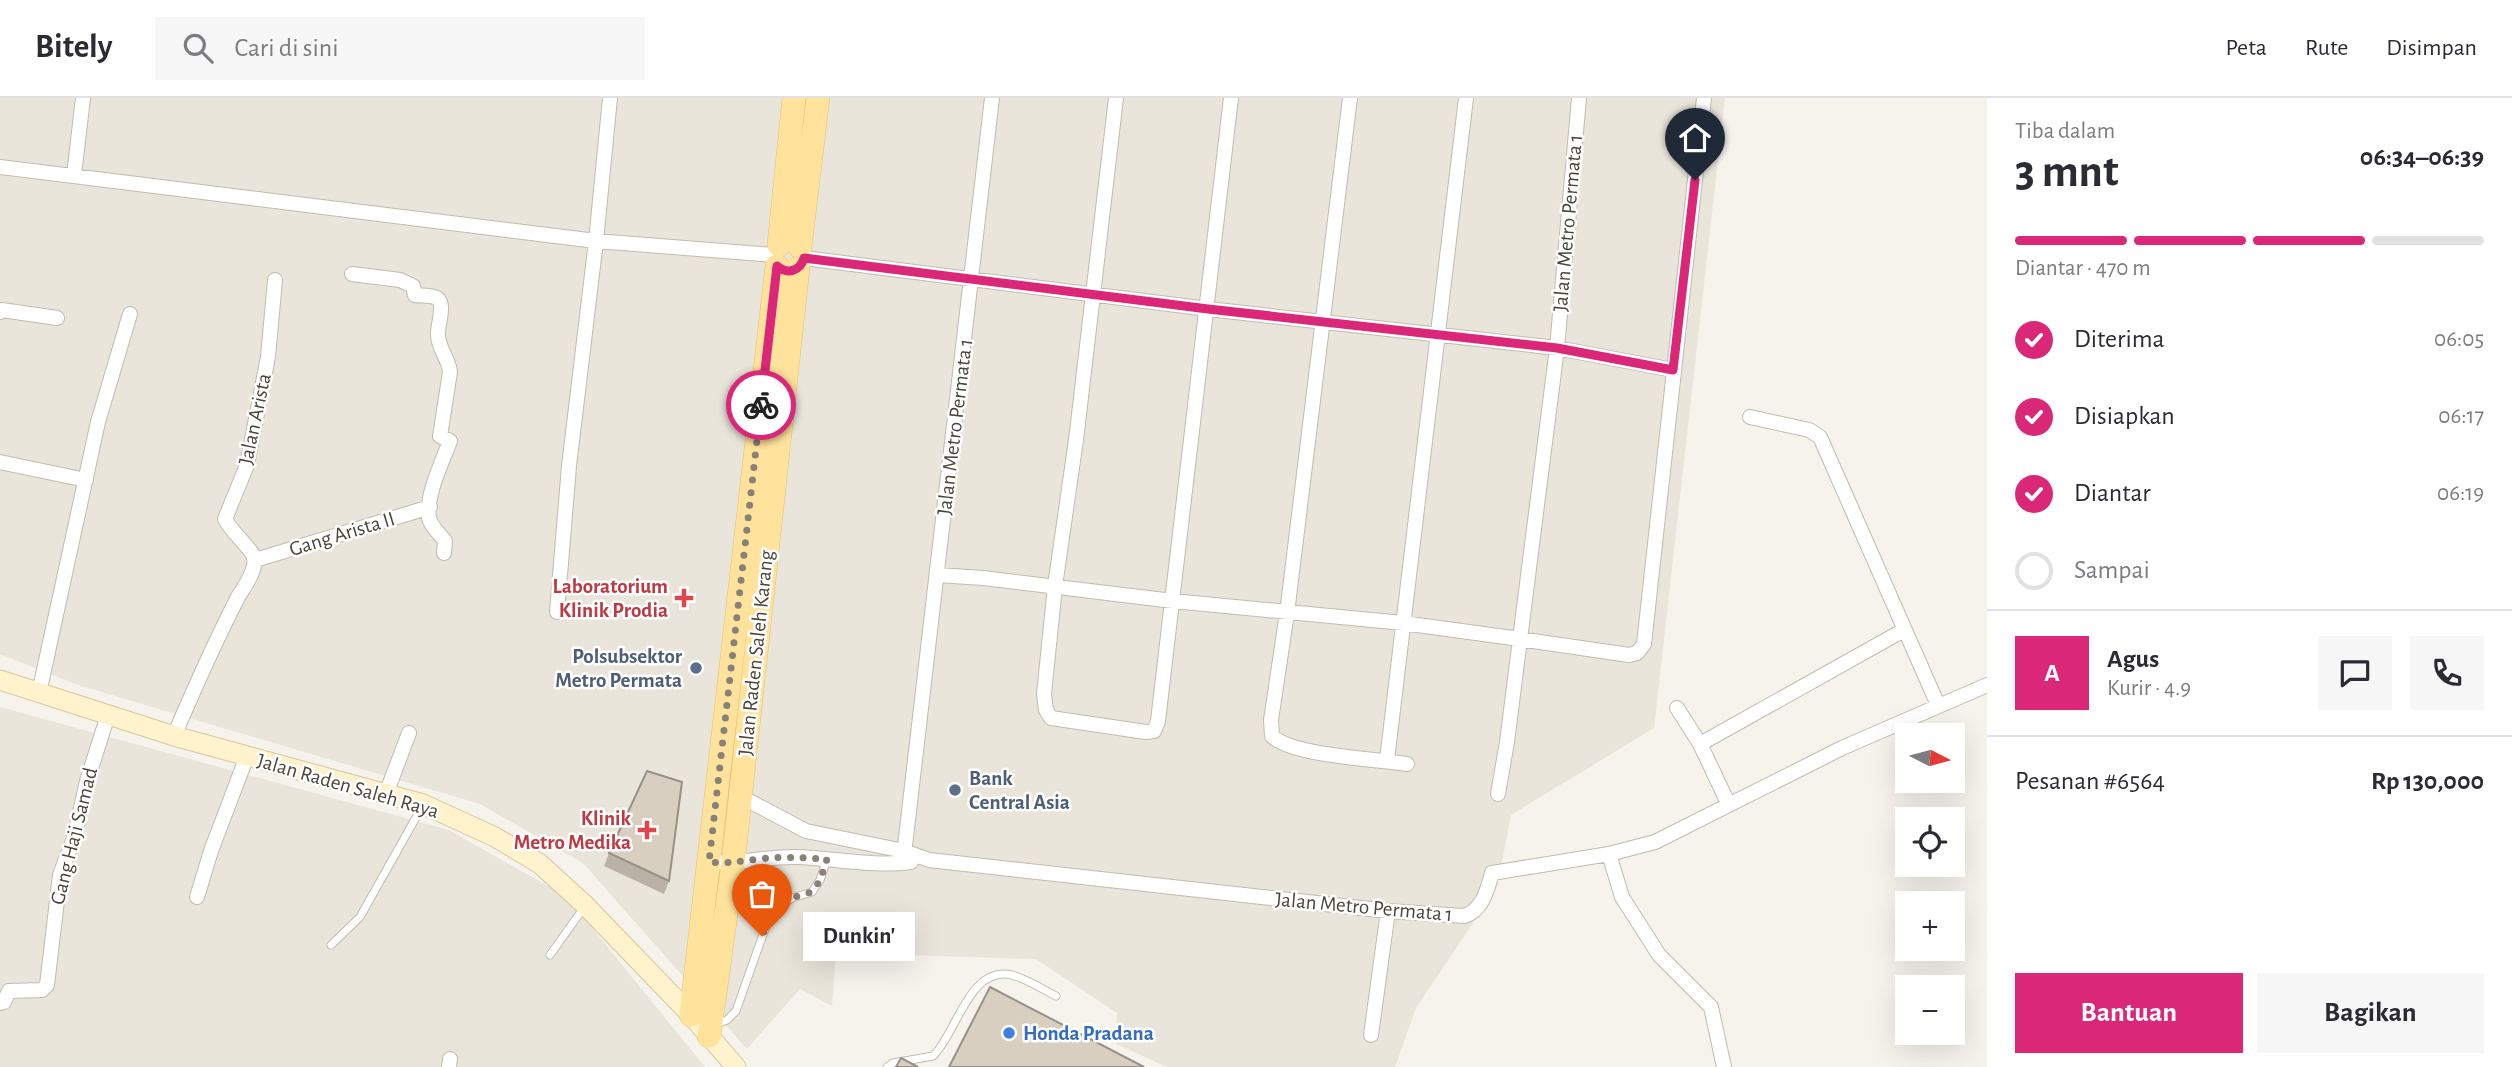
<!DOCTYPE html>
<html lang="id">
<meta charset="utf-8">
<style>
:root{--surface:#fff;--page:#f7f7f7;--text:#2b2b33;--muted:#7c7c81;--line:#e1e1e2;--accent:#db2777}
body{margin:0;font-family:"Alegreya Sans",sans-serif;background:var(--page);color:var(--text);height:100vh;display:flex;flex-direction:column;font-size:26px;white-space:nowrap}
*{box-sizing:border-box;margin:0}
p{font-size:23px;color:var(--muted)}
.icon{flex:none;width:38px;height:38px;fill:none;stroke:currentColor;stroke-width:2;stroke-linecap:round;stroke-linejoin:round}
.map{position:relative;flex:1;overflow:hidden}
.panel{display:flex;flex-direction:column;background:var(--surface);width:525px}
.panel>*{flex:none}
.needle{width:46px;rotate:96deg}
.fabs{position:absolute;left:1895px;top:625px;display:grid;gap:14px}
.fabs a{display:grid;place-items:center;width:70px;height:70px;border-radius:0px;background:var(--surface);box-shadow:0 7px 28px #0002;font-size:35px}
.pin{position:absolute;display:grid;place-items:center;width:60px;height:60px;color:#fff;margin:-72px -30px;border-radius:50% 50% 50% 0;rotate:-45deg;box-shadow:0 0 7px #0007}
.pin .icon{rotate:45deg}
.courier{position:absolute;display:grid;place-items:center;width:70px;height:70px;margin:-35px;border:5px solid #db2777;border-radius:50%;background:#fff;color:#222;box-shadow:0 2px 9px #0007}
.bubble{position:absolute;height:49px;border-radius:0px;background:var(--surface);box-shadow:0 7px 28px #0002;font-size:23px;font-weight:700;line-height:49px;text-align:center}
.overview em{font-style:normal;font-weight:700}
.overview div{display:flex;flex-direction:column-reverse}
.overview{display:flex;align-items:center;justify-content:space-between;height:119px;padding:0 28px}
h1{font-size:46px;font-weight:700;line-height:52px}
.bar{display:grid;grid-template-columns:repeat(4,1fr);gap:10px 7px;align-content:center;height:84px;padding:0 28px}
.bar i{height:9px;border-radius:5px;background:var(--line)}
.bar .on{background:var(--accent)}
.bar p{grid-column:span 4}
.line{display:flex;align-items:center;gap:18px;padding:0 28px;border-top:2px solid var(--line)}
.line div{flex:1}
.round{display:grid;place-items:center;flex:none;width:74px;height:74px;border-radius:0px;background:var(--page)}
ol{padding:0 28px;list-style:none}
li{display:flex;align-items:center;gap:21px;height:77px}
li p{margin-inline-start:auto}
li .icon{padding:7px;border-radius:50%;background:var(--accent);color:#fff;stroke-width:4}
li:last-child{color:var(--muted)}
li i{width:38px;height:38px;border:4px solid var(--line);border-radius:50%}
.cta{display:flex;gap:14px;margin-top:auto;padding:14px 28px}
.cta a{flex:1;height:80px;border-radius:0px;background:var(--accent);color:#fff;font-size:28px;font-weight:700;line-height:80px;text-align:center}
.cta a+a{background:var(--page);color:var(--text)}
header{display:flex;align-items:center;gap:42px;box-sizing:border-box;height:98px;padding:0 35px;background:var(--surface);border-bottom:2px solid var(--line)}
header strong{font-size:33px}
nav{display:flex;gap:38px;margin-inline-start:auto;font-size:24px}
.search{width:490px;height:63px;background:var(--page);display:flex;align-items:center;gap:18px;box-sizing:border-box;padding:0 24px;border-radius:0px;color:var(--muted);font-size:26px}
main{display:flex;flex:1;min-height:0}
.map>svg:first-child{display:block}
</style>
<header>
<strong>Bitely</strong>
<div class="search"><svg class="icon" aria-label="search" viewBox="0 0 24 24"><circle cx="10" cy="10" r="6"/><path d="M15 15l6 6"/></svg>Cari di sini</div>
<nav><a>Peta</a><a>Rute</a><a>Disimpan</a></nav>
</header>
<main>
<div class="map">
<svg width="1987" height="969" viewBox="0 0 1987 969">
<rect width="100%" height="100%" fill="#f6f3ec"/>
<!-- residential -->
<path fill="#eae5da" d="M0,0H1725L1654,630L1511,717L1497,789L1416,910L1395,969H1167L1116,946L1117,915L1036,861L836,855L832,908L800,891L747,951L583,765L480,706L78,587L0,556Z
M0,609L449,732L567,799L705,969H0Z"/>
<g fill="none" stroke-linecap="round" stroke-linejoin="round">
<defs>
<path id="service" d="M331,847L360,819L423,707
M550,857L585,808
M714,927L727,922L736,913L767,825L778,810L792,800L812,794L820,782L827,761
M887,969L893,965L933,958C957,935 969,867 1012,877C1027,881 1042,891 1056,898"/>
<path id="minor" d="M1116,0L1076,342L1055,488L1044,596L1046,612L1051,620L1146,634L1154,633L1158,623L1231,0
M1350,0L1287,515L1271,622L1272,638C1292,658 1376,661 1407,666
M0,69L596,143L774,157
M74,77L83,0
M804,160L1208,211L1557,250L1673,272
M352,176L400,182L413,188L415,197C421,198 432,197 437,200C446,206 437,228 438,237C438,250 449,261 450,274L440,338L450,343C443,362 425,399 429,420C431,429 440,436 445,443L444,455
M0,214L2,212L57,220
M1750,319L1809,332L1820,339L1938,607
M0,364L86,382
M255,462L430,409
M937,477L983,480L1173,503L1403,525L1520,541L1557,250L1579,0
M557,514L569,368L596,143L610,0
M39,595L98,324L130,216
M1677,610L1700,646L1729,707
M174,638C194,591 215,544 238,499C244,489 257,472 254,460C253,452 231,434 225,421L247,367L268,259L275,182
M1700,646L1904,532
M1387,662L1466,0
M386,696L409,635
M736,696L806,733L904,753L929,762L1388,813L1464,818C1483,812 1487,792 1492,775L1609,756L1655,744L1842,650L1987,587
M1498,696L1507,644L1520,541L1629,557L1637,555L1644,546L1704,0
M1609,756L1622,799L1659,857L1711,909L1724,969
M709,764C739,767 766,758 796,759C834,760 873,769 911,764
M903,765L992,0
M197,799L211,753L247,658
M0,905L4,904L9,893L42,892L47,887L60,777L75,737L87,683L108,617
M1371,937L1388,813
M449,969L450,961"/>
<path id="secondary" d="M0,582L174,638L423,706L495,739L540,766L585,807L691,917L736,969"/>
<path id="primary" d="M779,147L794,0
M800,149L818,0
M691,917L777,168
M709,938L733,766L798,170"/>
</defs>
<!-- service casing -->
<use href="#service" stroke="#c2bbae" stroke-width="9"/>
<!-- minor casing -->
<use href="#minor" stroke="#c2bbae" stroke-width="16"/>
<!-- secondary casing -->
<use href="#secondary" stroke="#d6c79b" stroke-width="21"/>
<!-- primary casing -->
<use href="#primary" stroke="#e6c16a" stroke-width="24"/>
<!-- service -->
<use href="#service" stroke="#fff" stroke-width="7"/>
<!-- minor -->
<use href="#minor" stroke="#fff" stroke-width="14"/>
<!-- secondary -->
<use href="#secondary" stroke="#fff3cd" stroke-width="19"/>
<!-- primary -->
<use href="#primary" stroke="#ffe39c" stroke-width="23"/>
</g>
<!-- wall -->
<path fill="#bab2a6" d="M609,755L669,783L664,796L604,768Z"/>
<!-- building -->
<path fill="#d8cfc1" stroke="#979187" stroke-width="2" d="M647,673L682,684L669,783L609,755Z
M990,889L1144,969H949Z
M901,960L918,969H896Z"/>
<g fill="none" stroke-linecap="round" stroke-linejoin="round">
<!-- done -->
<path stroke="#878178" stroke-width="7" stroke-dasharray="0 12.6" d="M761,307L709,764C731,766 739,763 759,761C782,758 804,760 827,761C823,772 821,784 813,792C808,797 799,797 793,800C776,808 768,822 762,838"/>
<!-- route -->
<path stroke="#db2777" stroke-width="9" d="M761,307L777,168C788,177 800,173 804,160L1208,211L1557,250L1673,272L1695,82"/>
</g>
<!-- markers -->
<g fill="#e0444e" stroke="#fff" stroke-width="2.5">
<path d="M680.5 489.5h7v7h7v7h-7v7h-7v-7h-7v-7h7z"/>
<path d="M643.5 721.5h7v7h7v7h-7v7h-7v-7h-7v-7h7z"/>
</g>
<g fill="#5c6f8a" stroke="#fff" stroke-width="2.5">
<circle cx="696" cy="570" r="7"/>
<circle cx="955" cy="692" r="7"/>
</g>
<circle fill="#3f7fe0" stroke="#fff" stroke-width="2.5" cx="1009" cy="935" r="7"/>
<g text-anchor="middle" dominant-baseline="central" stroke-width="5" stroke-linejoin="round" paint-order="stroke">
<!-- street labels -->
<g font-size="21" fill="#4b4439" stroke="#fff">
<text transform="translate(1568 125) rotate(-85)">Jalan Metro Permata 1</text>
<text transform="translate(255 321) rotate(-78)">Jalan Arista</text>
<text transform="translate(955 329) rotate(-83)">Jalan Metro Permata 1</text>
<text transform="translate(342 436) rotate(-17)">Gang Arista II</text>
<text transform="translate(756 555) rotate(-84)">Jalan Raden Saleh Karang</text>
<text transform="translate(348 688) rotate(16)">Jalan Raden Saleh Raya</text>
<text transform="translate(74 738) rotate(-76)">Gang Haji Samad</text>
<text transform="translate(1364 809) rotate(5)">Jalan Metro Permata 1</text>
</g>
<!-- health labels -->
<g font-size="21" font-weight="bold" fill="#be3a42" stroke="#fff" text-anchor="end">
<text x="668" y="488">Laboratorium<tspan x="668" dy="24">Klinik Prodia</tspan></text>
<text x="631" y="720">Klinik<tspan x="631" dy="24">Metro Medika</tspan></text>
</g>
<!-- service labels -->
<g font-size="21" font-weight="bold" fill="#4e5e75" stroke="#fff" text-anchor="end">
<text x="682" y="558">Polsubsektor<tspan x="682" dy="24">Metro Permata</tspan></text>
<text x="969" y="680" text-anchor="start">Bank<tspan x="969" dy="24">Central Asia</tspan></text>
</g>
<!-- shop labels -->
<g font-size="21" font-weight="bold" fill="#366cbe" stroke="#fff" text-anchor="start">
<text x="1023" y="935">Honda Pradana</text>
</g>
</g>
</svg>
<div class="fabs">
<a><svg class="needle" viewBox="-14 -14 28 28"><path d="M0-13l5 13h-10z" fill="#e53935"/><path d="M0 13l5-13h-10z" fill="#7c7c81"/></svg></a>
<a><svg class="icon" aria-label="locate" viewBox="0 0 24 24"><circle cx="12" cy="12" r="6"/><path d="M12 2v4M12 18v4M2 12h4M18 12h4"/></svg></a>
<a>+</a>
<a>−</a>
</div>
<div class="pin" style="left:762px;top:838px;background:#ea580c"><svg class="icon" aria-label="bag" viewBox="0 0 24 24"><path d="M5 8h14l-1 12H6zM9 8a3 3 0 0 1 6 0"/></svg></div>
<div class="pin" style="left:1695px;top:82px;background:#1f2937"><svg class="icon" aria-label="home" viewBox="0 0 24 24"><path d="M3 11l9-7 9 7M6 9v11h12V9"/></svg></div>
<div class="courier" style="left:761px;top:307px"><svg class="icon" aria-label="bike" viewBox="0 0 24 24"><circle cx="6" cy="16" r="4"/><circle cx="18" cy="16" r="4"/><path d="M6 16l4-8h5l3 8M10 8l3 8H6M13 5h3"/></svg></div>
<div class="bubble" style="left:803px;top:814px;width:112px">Dunkin'</div>
</div>
<section class="panel">
<div class="overview"><div><h1>3 mnt</h1><p>Tiba dalam</p></div><em>06:34–06:39</em></div>
<div class="bar"><i class="on"></i><i class="on"></i><i class="on"></i><i></i><p>Diantar · 470 m</p></div>
<ol>
<li><svg class="icon" aria-label="check" viewBox="0 0 24 24"><path d="M5 12l5 5 9-10"/></svg>Diterima<p>06:05</p></li>
<li><svg class="icon" aria-label="check" viewBox="0 0 24 24"><path d="M5 12l5 5 9-10"/></svg>Disiapkan<p>06:17</p></li>
<li><svg class="icon" aria-label="check" viewBox="0 0 24 24"><path d="M5 12l5 5 9-10"/></svg>Diantar<p>06:19</p></li>
<li><i></i>Sampai</li>
</ol>
<div class="line" style="height:126px"><b class="round" style="background:var(--accent);color:#fff">A</b><div><b>Agus</b><p>Kurir · 4.9</p></div><a class="round"><svg class="icon" aria-label="chat" viewBox="0 0 24 24"><path d="M4 5h16v11H9l-5 4z"/></svg></a><a class="round"><svg class="icon" aria-label="phone" viewBox="0 0 24 24"><path d="M5 4h4l2 5-3 2q2 4 5 5l2-3 5 2v4C11 20 4 13 5 4z"/></svg></a></div>
<div class="line" style="height:91px"><div>Pesanan #6564</div><b>Rp 130,000</b></div>
<div class="cta"><a>Bantuan</a><a>Bagikan</a></div>
</section>
</main>
